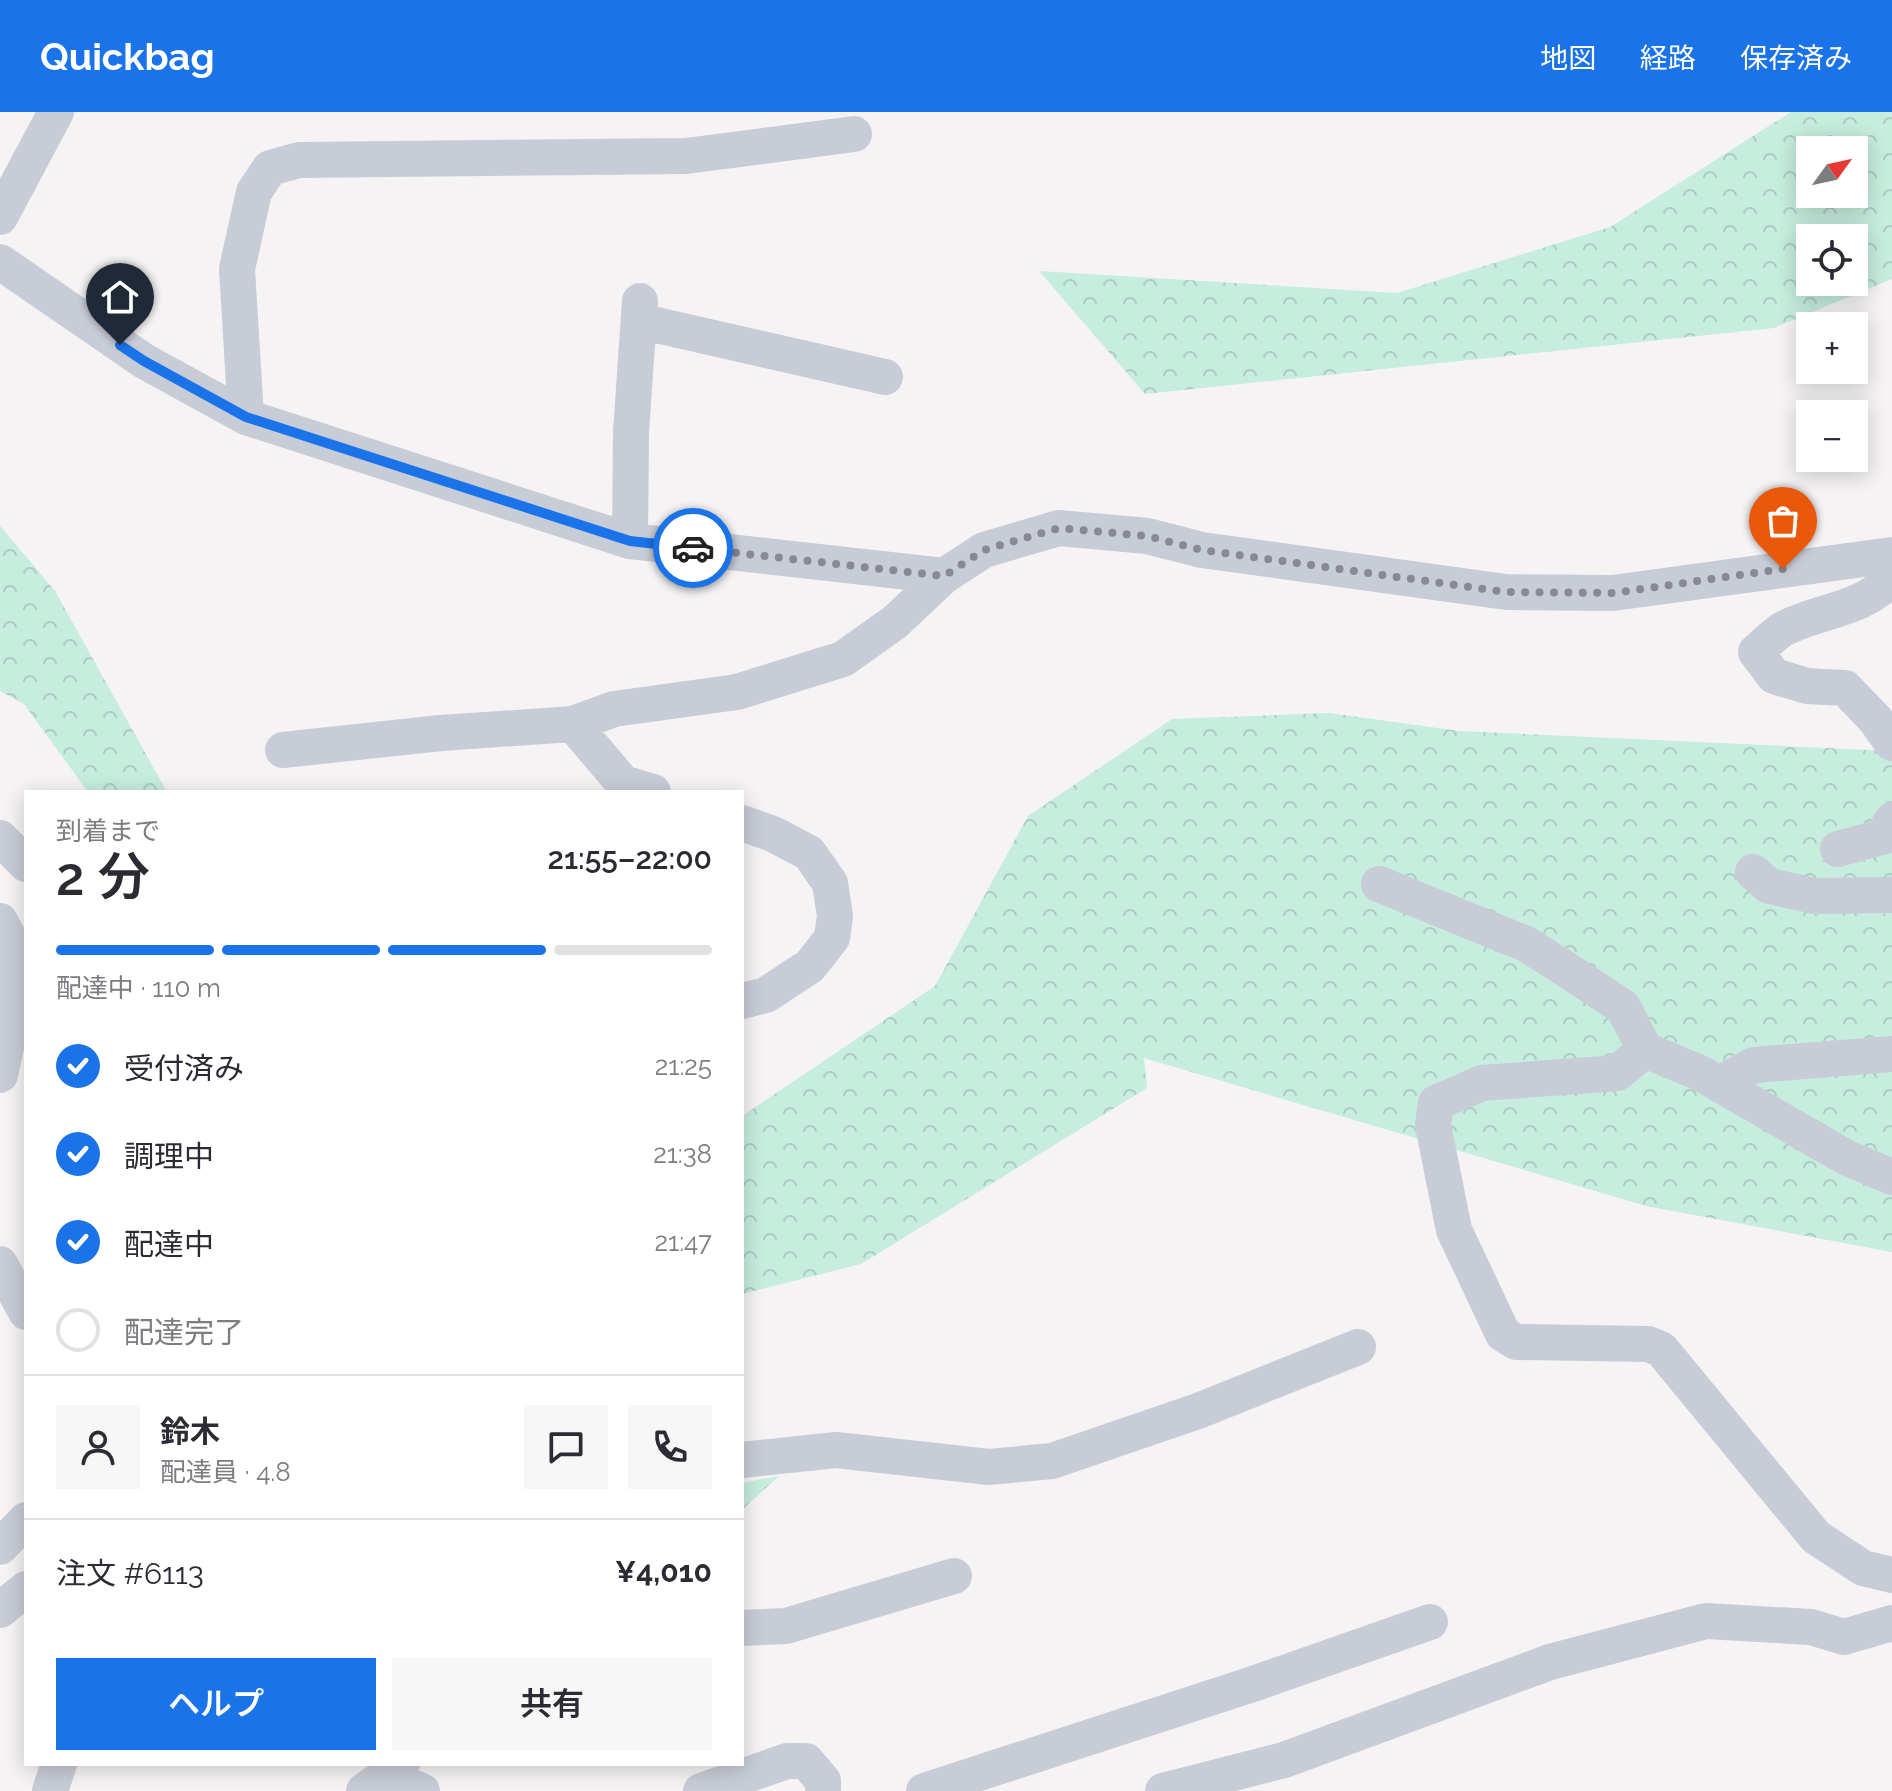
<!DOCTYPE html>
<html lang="ja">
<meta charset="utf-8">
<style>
:root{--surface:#fff;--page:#f7f7f7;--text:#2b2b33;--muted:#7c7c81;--line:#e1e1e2;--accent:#1a73e8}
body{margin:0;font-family:Raleway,"Noto Sans JP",sans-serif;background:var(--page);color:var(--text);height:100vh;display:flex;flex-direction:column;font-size:30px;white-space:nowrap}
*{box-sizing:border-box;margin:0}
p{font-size:26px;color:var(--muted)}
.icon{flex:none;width:44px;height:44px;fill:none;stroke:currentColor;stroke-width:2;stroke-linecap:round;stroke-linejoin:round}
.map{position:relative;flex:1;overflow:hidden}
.sheet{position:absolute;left:24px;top:678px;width:720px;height:976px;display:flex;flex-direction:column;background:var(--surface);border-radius:0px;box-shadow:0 4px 20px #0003}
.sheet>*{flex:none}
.needle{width:52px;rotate:57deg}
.tools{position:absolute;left:1796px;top:24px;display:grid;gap:16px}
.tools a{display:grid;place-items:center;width:72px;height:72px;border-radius:0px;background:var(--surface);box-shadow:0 4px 20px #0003;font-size:40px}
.pin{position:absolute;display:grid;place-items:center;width:68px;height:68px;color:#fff;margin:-82px -34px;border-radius:50% 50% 50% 0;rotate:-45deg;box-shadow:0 0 8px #0007}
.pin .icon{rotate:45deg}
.courier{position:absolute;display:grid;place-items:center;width:80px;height:80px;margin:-40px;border:6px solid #1a73e8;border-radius:50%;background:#fff;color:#222;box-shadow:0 2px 10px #0007}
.overview em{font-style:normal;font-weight:600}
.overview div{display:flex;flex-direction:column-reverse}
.overview{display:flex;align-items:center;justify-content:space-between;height:136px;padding:0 32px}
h1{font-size:52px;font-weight:600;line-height:60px}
.bar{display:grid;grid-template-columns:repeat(4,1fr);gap:12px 8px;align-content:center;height:96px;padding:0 32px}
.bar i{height:10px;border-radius:6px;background:var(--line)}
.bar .active{background:var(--accent)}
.bar p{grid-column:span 4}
.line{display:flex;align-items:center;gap:20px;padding:0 32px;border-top:2px solid var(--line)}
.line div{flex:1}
.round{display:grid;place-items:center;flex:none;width:84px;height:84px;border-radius:0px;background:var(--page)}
ol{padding:0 32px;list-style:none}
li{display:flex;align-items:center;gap:24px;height:88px}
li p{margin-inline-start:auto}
li .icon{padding:8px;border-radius:50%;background:var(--accent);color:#fff;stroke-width:4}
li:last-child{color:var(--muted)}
li i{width:44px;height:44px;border:4px solid var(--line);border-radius:50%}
.primary-button{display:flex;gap:16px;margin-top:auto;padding:16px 32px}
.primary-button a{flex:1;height:92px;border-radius:0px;background:var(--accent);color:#fff;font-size:32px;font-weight:600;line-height:92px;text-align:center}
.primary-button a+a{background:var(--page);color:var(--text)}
header{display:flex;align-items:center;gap:48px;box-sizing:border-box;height:112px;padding:0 40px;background:var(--accent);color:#fff}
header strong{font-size:38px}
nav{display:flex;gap:44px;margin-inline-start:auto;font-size:28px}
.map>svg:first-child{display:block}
</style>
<header>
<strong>Quickbag</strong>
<nav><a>地図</a><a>経路</a><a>保存済み</a></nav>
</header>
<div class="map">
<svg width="1892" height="1679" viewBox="0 0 1892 1679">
<defs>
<pattern id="forest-crowns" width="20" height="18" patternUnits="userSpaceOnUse" patternTransform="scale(2)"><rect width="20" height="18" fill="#c6edde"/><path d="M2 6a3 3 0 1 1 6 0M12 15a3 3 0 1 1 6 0" fill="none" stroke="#accdc1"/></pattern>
</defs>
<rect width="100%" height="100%" fill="#f5f3f3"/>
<!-- forest -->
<path fill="url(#forest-crowns)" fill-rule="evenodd" d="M1791,0H1892V167L1774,216L1145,282L1039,159L1397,181L1610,115ZM1810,38H1854V82H1810ZM1810,126H1854V170H1810Z
M0,414L55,479L167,680H88L24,592L0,579Z
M1329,601L1459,619L1892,639V1140L1646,1094L1144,946L1147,976L861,1152L742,1182V1004L935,874L1028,704L1172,607Z
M779,1364L742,1398V1371Z"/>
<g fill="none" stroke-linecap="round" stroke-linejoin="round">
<!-- minor -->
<path stroke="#c8ccd6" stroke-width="36" d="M0,105L56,0
M0,150L144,249L246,305L630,429L944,464
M639,209L885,265
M246,305L237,157L254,80L270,56L299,48L686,44L854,22
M630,429L631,320L640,189
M1892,466C1861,499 1823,497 1785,516C1775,521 1765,532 1756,540L1774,564L1807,574L1845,576L1875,607L1892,631
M573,612L623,671L653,680
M283,638L441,621L573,612L614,597L737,580L843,547L895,510L944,464L984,438L1059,416L1147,424L1202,438L1506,480L1613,481L1892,443
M742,711L773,722L809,741L830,771L835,804L832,826L810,854L766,883L742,889
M0,726L26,752
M1838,737L1882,725L1892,708
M1753,760L1769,774L1815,784L1892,783
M1379,772L1526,832L1564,856L1623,895L1645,938L1617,961L1482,971L1436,991L1433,1013L1454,1118L1503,1222L1516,1230L1648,1232L1661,1237L1816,1425L1863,1456L1892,1463
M0,809L16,839V888L0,963
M1645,938L1700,961L1847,1046L1892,1065
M1719,972L1754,953L1892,942
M0,1152L26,1200
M742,1348L836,1338L989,1355L1052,1349L1198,1299L1358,1235
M0,1435L26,1408
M0,1498L26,1477
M742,1516L786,1514L954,1464
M386,1664L422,1679
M50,1679L59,1652
M364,1679L402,1652
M701,1679L787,1649H806L823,1669V1679
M924,1679L1253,1572L1430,1510
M1163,1679L1284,1648L1550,1550L1706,1509L1811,1515L1844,1525L1892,1511"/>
</g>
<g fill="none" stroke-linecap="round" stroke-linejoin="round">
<!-- done -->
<path stroke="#878a93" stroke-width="8" stroke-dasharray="0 14.4" d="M693,436L944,464L984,438L1059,416L1147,424L1202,438L1506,480L1613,481L1783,457"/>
<!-- route -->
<path stroke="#1a73e8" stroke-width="10" d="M120,233L144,249L246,305L630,429L693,436"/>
</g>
</svg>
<div class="tools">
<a><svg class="needle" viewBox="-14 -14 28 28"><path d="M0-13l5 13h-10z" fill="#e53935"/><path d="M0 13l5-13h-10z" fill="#7c7c81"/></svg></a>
<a><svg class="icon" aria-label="locate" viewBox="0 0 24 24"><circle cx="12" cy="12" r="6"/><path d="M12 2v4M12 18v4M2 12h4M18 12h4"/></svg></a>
<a>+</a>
<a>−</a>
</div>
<div class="pin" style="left:1783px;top:457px;background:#ea580c"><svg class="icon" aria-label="bag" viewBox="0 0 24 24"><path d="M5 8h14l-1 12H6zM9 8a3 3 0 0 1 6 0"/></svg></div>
<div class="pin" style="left:120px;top:233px;background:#1f2937"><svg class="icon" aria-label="home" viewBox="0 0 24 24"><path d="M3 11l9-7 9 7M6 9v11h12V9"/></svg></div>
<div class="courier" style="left:693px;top:436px"><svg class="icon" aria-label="car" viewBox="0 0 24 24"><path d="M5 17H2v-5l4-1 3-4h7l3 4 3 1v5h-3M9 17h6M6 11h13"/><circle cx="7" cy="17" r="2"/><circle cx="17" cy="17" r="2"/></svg></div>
<section class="sheet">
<div class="overview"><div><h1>2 分</h1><p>到着まで</p></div><em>21:55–22:00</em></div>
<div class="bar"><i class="active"></i><i class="active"></i><i class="active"></i><i></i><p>配達中 · 110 m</p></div>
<ol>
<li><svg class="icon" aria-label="check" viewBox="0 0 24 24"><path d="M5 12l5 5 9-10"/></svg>受付済み<p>21:25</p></li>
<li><svg class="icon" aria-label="check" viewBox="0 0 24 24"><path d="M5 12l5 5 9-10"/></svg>調理中<p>21:38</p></li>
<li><svg class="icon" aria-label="check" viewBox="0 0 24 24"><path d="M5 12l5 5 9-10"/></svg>配達中<p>21:47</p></li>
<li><i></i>配達完了</li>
</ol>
<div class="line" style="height:144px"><a class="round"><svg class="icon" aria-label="person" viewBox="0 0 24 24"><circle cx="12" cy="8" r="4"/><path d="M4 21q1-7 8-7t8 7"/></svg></a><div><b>鈴木</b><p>配達員 · 4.8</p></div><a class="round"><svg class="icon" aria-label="chat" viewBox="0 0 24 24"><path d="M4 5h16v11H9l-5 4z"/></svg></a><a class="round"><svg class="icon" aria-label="phone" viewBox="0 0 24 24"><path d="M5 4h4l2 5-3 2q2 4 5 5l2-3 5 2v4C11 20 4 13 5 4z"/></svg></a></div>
<div class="line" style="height:104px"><div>注文 #6113</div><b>¥4,010</b></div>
<div class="primary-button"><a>ヘルプ</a><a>共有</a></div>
</section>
</div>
